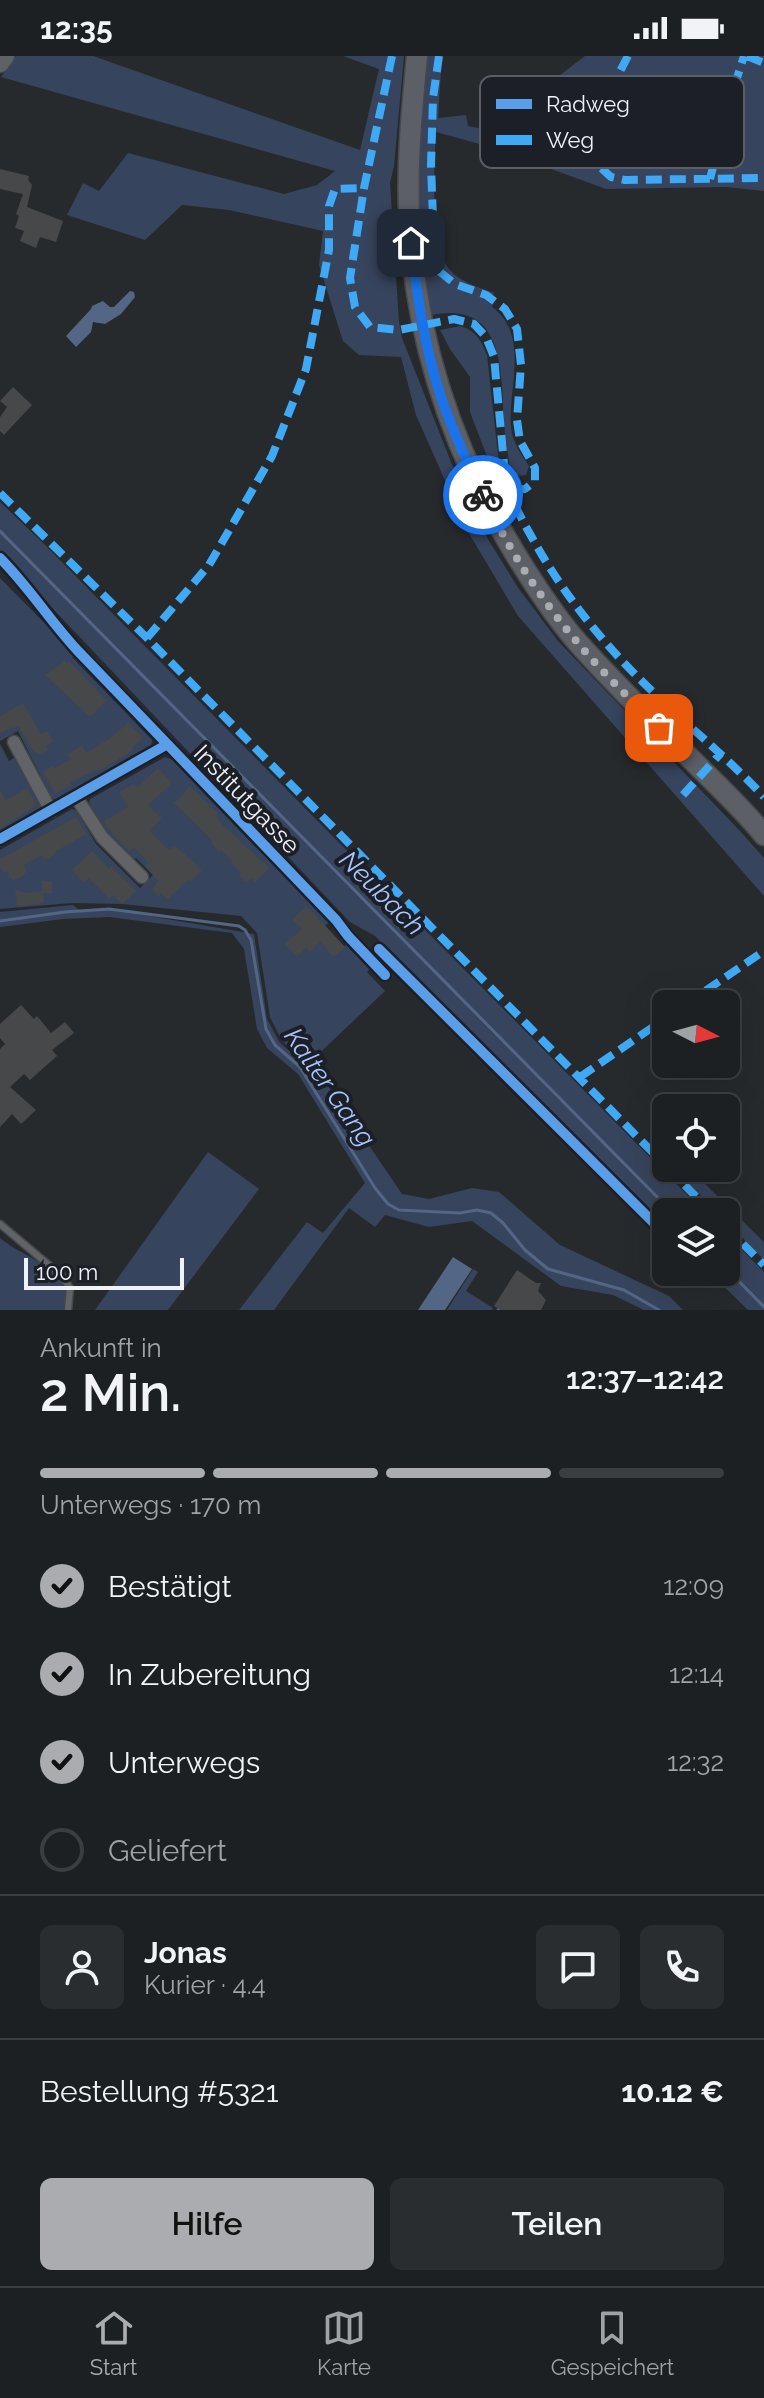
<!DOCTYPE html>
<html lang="de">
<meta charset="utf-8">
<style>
:root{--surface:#1d2022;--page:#2a2d2f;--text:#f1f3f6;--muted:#a0a3a5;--line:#3b3e40;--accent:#aaacb0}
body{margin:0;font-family:Raleway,sans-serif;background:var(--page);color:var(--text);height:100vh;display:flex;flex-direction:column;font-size:30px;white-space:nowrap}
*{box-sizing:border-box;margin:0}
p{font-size:26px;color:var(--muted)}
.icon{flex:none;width:44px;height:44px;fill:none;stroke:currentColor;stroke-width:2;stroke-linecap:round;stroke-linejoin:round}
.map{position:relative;height:1254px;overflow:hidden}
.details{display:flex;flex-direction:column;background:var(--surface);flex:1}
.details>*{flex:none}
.needle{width:52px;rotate:96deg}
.buttons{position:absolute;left:652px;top:934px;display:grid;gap:16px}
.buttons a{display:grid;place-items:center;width:88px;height:88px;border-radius:12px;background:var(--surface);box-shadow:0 8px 32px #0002,0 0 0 2px var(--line);font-size:40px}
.scale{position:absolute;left:24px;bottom:20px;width:160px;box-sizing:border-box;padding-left:8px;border:4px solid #f0f2f7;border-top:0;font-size:22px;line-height:28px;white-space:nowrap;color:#f0f2f7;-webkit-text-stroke:6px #1c1f26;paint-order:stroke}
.pin{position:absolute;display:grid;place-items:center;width:68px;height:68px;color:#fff;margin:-34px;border-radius:16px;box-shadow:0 4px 12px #0006}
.courier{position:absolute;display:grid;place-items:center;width:80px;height:80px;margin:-40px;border:6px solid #1a73e8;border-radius:50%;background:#fff;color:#222;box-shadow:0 2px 10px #0007}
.overview em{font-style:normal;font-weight:600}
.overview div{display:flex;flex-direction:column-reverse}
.overview{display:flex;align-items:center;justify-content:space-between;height:136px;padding:0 40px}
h1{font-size:52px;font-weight:600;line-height:60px}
.bar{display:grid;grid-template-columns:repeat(4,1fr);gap:12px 8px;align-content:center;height:96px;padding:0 40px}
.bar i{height:10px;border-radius:6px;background:var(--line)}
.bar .on{background:var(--accent)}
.bar p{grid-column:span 4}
.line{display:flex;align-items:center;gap:20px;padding:0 40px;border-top:2px solid var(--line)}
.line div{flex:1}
.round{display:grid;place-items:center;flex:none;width:84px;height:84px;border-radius:12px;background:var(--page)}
ol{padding:0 40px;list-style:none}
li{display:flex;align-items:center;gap:24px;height:88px}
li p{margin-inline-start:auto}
li .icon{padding:8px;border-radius:50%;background:var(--accent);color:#111;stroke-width:4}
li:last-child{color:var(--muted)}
li i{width:44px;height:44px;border:4px solid var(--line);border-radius:50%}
.button{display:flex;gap:16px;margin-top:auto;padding:16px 40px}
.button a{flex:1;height:92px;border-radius:12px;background:var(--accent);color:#111;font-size:32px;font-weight:600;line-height:92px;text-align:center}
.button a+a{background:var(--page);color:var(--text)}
.status{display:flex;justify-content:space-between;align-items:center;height:56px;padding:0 40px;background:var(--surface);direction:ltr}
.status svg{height:22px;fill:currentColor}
.tabs{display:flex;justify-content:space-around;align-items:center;height:112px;border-top:2px solid var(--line);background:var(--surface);font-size:22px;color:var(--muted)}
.tabs a{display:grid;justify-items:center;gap:4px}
.tabs .on{color:var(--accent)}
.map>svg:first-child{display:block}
</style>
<div class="status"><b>12:35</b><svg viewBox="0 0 49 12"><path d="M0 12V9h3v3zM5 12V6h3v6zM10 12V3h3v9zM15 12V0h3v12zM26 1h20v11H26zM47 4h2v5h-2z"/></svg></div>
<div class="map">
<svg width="764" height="1254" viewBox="0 0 764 1254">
<rect width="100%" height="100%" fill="#272a2d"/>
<!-- green -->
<path fill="#37445d" d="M16,0H93L360,94L379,13L343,0H404L394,110L390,127L399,266L402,282L459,426L489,485L519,533L558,585L740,775L764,802V840L518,560L467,474L416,359L401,301L359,299L343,285L319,209L323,175L229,154L182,149L145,184L67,159L83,127L99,135L128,97L284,138L317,129L335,115L1,21Z
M427,0H442L438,62L466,59L468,70L488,74L585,0H764V135L726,131L606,133L494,92L436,76C434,105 430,191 449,213C460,226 478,231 494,237L492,251C530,279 508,331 511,370C512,386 521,398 529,410L526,419L511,421C509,402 505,384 504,365C501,313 504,244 431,259C416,172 415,87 427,0Z
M460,270C476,275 481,284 487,299L499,408L496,424L470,356V321L450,293L440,274Z
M0,446L42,486L704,1156H666V1173L375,880L350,866L0,497Z
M0,522L75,598L72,601L152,684L151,690L57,744L52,742L18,675L0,685Z
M0,688L9,705L14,702L40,749V753L0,776Z
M165,701L173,704L330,865L325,870L344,891L349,886L372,910L367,916L385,935L309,1007L282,985L270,961L257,877L241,860L122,848L72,847L0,853V794L72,753L77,755L96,788L140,832L153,819L136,802L132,805L105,778L89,748L90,743Z
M73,849L80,855L109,853L254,878L267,963L280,987L308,1010L313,1007L402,1138L429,1143L472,1132L499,1136L560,1189L669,1240L683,1254H644L613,1239L561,1230L472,1165L429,1171L385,1159L375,1171L349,1152L274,1254H239L307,1166L323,1177L365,1127L298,1018L267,992L257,973L244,893L232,877L109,861L63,863L0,871V856Z
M208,1096L259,1133L168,1254H95Z
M674,1112H689L764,1186V1204L726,1165V1156H717Z
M726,1178L764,1216V1254H748L709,1216H726Z
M0,1182C17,1197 59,1211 66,1234C68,1240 66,1248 66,1254H0Z
M473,1213L478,1216L466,1235L493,1252L492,1254H447Z"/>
<!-- water -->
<path fill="#546685" d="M130,235L134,236L135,241L121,258L105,268L93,266L91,276L76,291L66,280L91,253L92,250L103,245L110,251H114Z
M453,1201L472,1213L445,1254H418Z"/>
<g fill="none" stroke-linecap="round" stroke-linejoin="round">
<!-- stream -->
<path stroke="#546685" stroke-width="3" d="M0,475L672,1156
M0,865L65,856L109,853L239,870L245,874L251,884L266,973L275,989L300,1011L375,1132L388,1148L399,1154L460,1157L477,1154L491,1157L503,1167L525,1194L548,1213L624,1234L659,1254
M726,1212L764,1251
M498,1254L499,1253"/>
</g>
<!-- building -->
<path fill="#46484a" d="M0,113L29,120L28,124L32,129L27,151L63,165L56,186L40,181L36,192L20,185L24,175L15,172L19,160L16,158L23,138L0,133Z
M13,331L32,349L4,379L0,375V361L7,351L0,345Z
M65,605L67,607L69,605L107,645L90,661L45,619Z
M23,647L41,678L47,675L53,686L46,690L48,694L38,699L36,696L34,697L18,670L14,673L12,671L0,678V660Z
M128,666L143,682L132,692L134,694L104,712L94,715L70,727L71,729L55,738L43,716L53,710L55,712L71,703L68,698L82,689L86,697L112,681Z
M158,712L172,727L148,749L162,762L150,775L167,792L170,794L174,790L179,793L202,814L190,826L188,824L167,844L161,837L159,840L152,833L158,825L145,810L149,807L133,791L129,795L112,778L104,765L128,751L119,736L134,728L137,732Z
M190,730L218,758L216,760L221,767L269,812L255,826L251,822L246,827L239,819L241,817L231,807L233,806L221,794L219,796L211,787L213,785L174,747Z
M27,732L37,749L0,773V734L6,744Z
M76,761L86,778L55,796L56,798L45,804L42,799L24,809L27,815L22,821L12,824L7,815L4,817L0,810V803Z
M92,795L109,813L112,810L136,835L122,848L113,839L109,843L89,822L84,827L72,814Z
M42,825H51L52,827V837H43L44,847L17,850L15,833L24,837L42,835Z
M307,850L345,891L334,901L320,886L310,896L306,892L297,901L285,888L302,873L292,863Z
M21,949L34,963L37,960L51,977L65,966L74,977L52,994L57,1000L30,1024L24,1018L10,1031L36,1054L21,1068L12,1058L0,1071V993L5,988L0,982V968Z
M517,1214L536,1227H541L538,1235L546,1244L541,1254H501L494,1250Z"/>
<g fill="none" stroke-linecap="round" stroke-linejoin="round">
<defs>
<path id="lane" d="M0,1168L62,1220L70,1232L68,1254"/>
<path id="street" d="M78,595L336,864L348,880L385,919
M14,686L51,755
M76,741L102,781L142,821
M0,783L166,689"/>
<path id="secondary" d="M0,7L5,0"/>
<path id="primary" d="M417,0C411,62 405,125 411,187C420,299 458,404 516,499C535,530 555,561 579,588C615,628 654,667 693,705C717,729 743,753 764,779"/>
</defs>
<!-- lane casing -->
<use href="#lane" stroke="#46484a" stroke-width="9"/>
<!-- street casing -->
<use href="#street" stroke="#46484a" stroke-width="15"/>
<!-- secondary casing -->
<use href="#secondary" stroke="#46484a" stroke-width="21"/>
<!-- primary casing -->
<use href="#primary" stroke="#46484a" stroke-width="23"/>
<!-- lane -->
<use href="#lane" stroke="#626366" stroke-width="6"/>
<!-- street -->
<use href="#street" stroke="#626366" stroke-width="12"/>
<!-- secondary -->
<use href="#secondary" stroke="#5e6167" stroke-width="18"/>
<!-- primary -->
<use href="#primary" stroke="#5c6066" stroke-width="20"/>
<!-- quiet -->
<path stroke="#3fa9f5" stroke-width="8" stroke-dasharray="16 8" stroke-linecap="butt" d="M392,0L364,132L350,222L355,251L370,271L399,274L454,263L474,268L486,281L494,301L505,418C510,443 522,464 534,485C565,541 606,591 652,635C689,671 729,703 764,741
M439,0L433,42L431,109L434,190L440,216L455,228L486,239L505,253L517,273L521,309L517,364L520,385L535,412V425L525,433L508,435
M628,0L600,54L598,90L600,111L611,121L625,124L764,122
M747,0L764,7
M710,123L729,47L744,0
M0,437L147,582L666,1110
M147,582L209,509L272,400L306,313L329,194V150L335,133L364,132
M683,739L721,697
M686,948L764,895
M580,1021L666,962
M668,1112L711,1156
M726,1171L764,1209"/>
<defs>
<path id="cycleway" d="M0,502C29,531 50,565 78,595L336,864L348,880L385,919
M0,783L166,689
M379,893L666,1179"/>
</defs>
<!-- cycleway casing -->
<use href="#cycleway" stroke="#1c1f26" stroke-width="15"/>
<!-- cycleway -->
<use href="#cycleway" stroke="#5a9eea" stroke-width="10"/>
</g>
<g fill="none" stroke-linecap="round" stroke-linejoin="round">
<!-- done -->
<path stroke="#aaacb0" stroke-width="8" stroke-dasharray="0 14.4" d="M483,439C507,491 540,542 577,586C602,616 631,644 659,672"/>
<!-- route -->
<path stroke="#1a73e8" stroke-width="10" d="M411,187C417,238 424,289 440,338C451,372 467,406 483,439"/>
</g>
<g text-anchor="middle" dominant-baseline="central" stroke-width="8" stroke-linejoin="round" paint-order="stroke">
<!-- street labels -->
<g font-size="24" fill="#f0f2f7" stroke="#1c1f26">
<text transform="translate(247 743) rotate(46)">Institutgasse</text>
</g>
<!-- water labels -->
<g font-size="26" font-style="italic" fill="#a6c5fe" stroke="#1c1f26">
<text transform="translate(382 837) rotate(45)">Neubach</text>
<text transform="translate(330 1031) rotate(55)">Kalter Gang</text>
</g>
</g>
<!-- legend -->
<rect x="480" y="20" width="264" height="92" rx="12" fill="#1c1f26" stroke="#5c5e65" stroke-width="2"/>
<rect x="496" y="43" width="36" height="10" fill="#5a9eea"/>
<rect x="496" y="79" width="36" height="10" fill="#3fa9f5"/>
<g font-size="22" fill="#f0f2f7">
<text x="546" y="56">Radweg</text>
<text x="546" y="92">Weg</text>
</g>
</svg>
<div class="buttons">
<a><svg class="needle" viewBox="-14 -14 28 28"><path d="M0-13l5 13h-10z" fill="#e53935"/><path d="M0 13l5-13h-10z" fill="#a0a3a5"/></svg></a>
<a><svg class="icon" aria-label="locate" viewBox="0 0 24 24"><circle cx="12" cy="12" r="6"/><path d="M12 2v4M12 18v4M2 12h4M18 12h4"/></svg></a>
<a><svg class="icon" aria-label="layers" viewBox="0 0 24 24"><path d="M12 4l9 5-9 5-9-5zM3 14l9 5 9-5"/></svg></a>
</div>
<div class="scale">100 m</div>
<div class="pin" style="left:659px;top:672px;background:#ea580c"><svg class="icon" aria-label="bag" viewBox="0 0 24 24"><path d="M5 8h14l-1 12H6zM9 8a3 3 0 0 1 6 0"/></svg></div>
<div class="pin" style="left:411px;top:187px;background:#1f2937"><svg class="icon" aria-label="home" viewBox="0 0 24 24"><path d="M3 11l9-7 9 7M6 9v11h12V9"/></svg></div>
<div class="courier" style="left:483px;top:439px"><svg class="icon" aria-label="bike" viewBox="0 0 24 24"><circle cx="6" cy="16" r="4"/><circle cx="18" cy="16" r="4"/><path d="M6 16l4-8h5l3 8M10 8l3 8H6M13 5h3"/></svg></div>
</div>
<section class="details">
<div class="overview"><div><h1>2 Min.</h1><p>Ankunft in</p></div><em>12:37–12:42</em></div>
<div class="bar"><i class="on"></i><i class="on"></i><i class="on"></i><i></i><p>Unterwegs · 170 m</p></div>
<ol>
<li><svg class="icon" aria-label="check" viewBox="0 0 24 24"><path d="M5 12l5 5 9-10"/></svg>Bestätigt<p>12:09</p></li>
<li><svg class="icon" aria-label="check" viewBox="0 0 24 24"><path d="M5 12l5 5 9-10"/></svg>In Zubereitung<p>12:14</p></li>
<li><svg class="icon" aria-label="check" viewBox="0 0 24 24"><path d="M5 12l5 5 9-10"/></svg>Unterwegs<p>12:32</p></li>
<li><i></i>Geliefert</li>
</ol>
<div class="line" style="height:144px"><a class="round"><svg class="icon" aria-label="person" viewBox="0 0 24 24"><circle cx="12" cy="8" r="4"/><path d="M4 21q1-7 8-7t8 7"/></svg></a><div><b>Jonas</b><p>Kurier · 4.4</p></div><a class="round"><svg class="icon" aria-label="chat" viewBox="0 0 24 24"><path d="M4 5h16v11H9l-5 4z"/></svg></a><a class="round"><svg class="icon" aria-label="phone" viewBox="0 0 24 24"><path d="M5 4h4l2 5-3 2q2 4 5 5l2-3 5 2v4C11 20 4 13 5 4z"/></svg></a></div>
<div class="line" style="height:104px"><div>Bestellung #5321</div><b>10.12 €</b></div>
<div class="button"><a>Hilfe</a><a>Teilen</a></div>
</section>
<nav class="tabs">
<a class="on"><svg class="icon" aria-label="home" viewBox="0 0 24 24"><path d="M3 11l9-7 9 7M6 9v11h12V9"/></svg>Start</a>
<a><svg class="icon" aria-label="map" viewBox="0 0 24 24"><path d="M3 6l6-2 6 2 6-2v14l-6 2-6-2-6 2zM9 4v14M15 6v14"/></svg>Karte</a>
<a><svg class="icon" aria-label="saved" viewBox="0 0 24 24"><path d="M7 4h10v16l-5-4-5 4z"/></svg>Gespeichert</a>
</nav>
